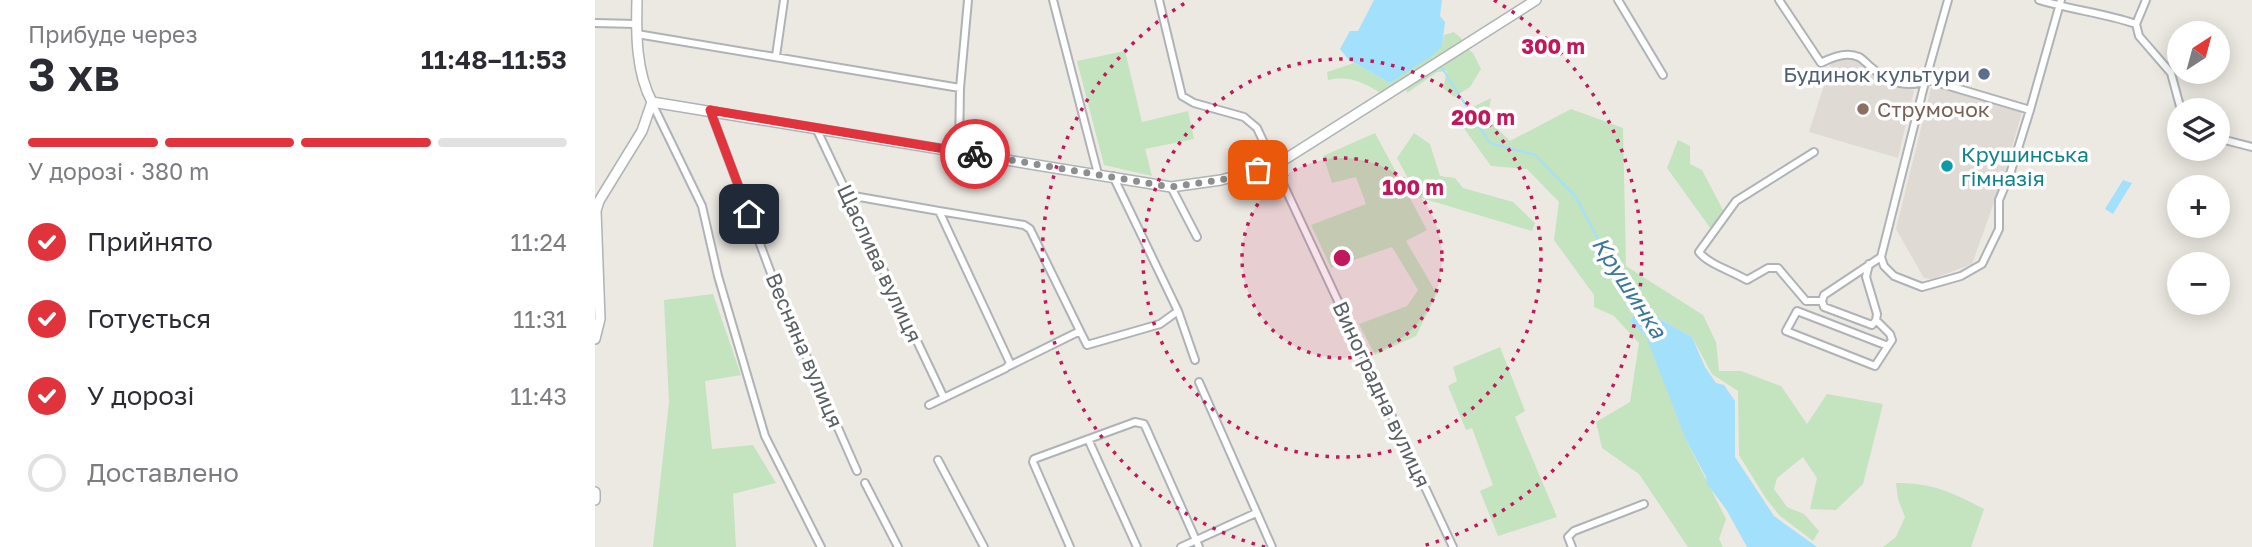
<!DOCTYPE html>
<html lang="uk">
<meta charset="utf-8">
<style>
:root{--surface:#fff;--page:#f7f7f7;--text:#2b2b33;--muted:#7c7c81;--line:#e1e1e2;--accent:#e1333c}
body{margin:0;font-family:"Golos Text",sans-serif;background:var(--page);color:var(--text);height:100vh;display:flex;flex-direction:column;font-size:26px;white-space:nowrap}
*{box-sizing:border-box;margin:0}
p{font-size:23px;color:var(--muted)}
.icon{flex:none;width:38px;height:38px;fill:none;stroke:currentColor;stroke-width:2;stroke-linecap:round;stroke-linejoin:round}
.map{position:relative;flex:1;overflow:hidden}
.side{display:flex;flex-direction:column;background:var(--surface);width:595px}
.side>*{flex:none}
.needle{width:46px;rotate:36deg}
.controls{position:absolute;left:1572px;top:21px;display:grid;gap:14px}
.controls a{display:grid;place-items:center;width:63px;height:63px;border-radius:50%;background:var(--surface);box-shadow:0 4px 18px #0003;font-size:35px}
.pin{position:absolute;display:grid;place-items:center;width:60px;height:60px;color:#fff;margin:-30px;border-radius:14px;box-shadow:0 4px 10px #0006}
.courier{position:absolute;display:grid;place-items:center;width:70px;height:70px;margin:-35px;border:5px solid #e1333c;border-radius:50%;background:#fff;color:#222;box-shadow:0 2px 9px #0007}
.head em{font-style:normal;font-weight:600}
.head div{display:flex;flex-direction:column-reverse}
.head{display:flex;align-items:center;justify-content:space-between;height:119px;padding:0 28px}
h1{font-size:46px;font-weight:600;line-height:52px}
.bar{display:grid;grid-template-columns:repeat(4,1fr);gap:10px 7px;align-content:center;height:84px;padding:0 28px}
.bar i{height:9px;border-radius:5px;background:var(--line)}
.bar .current{background:var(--accent)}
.bar p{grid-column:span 4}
ol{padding:0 28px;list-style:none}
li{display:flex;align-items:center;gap:21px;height:77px}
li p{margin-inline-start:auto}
li .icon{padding:7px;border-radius:50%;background:var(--accent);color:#fff;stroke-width:4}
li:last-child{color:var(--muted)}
li i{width:38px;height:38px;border:4px solid var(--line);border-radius:50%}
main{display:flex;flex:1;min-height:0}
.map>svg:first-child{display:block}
</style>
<main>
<section class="side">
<div class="head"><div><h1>3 хв</h1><p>Прибуде через</p></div><em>11:48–11:53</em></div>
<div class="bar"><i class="current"></i><i class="current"></i><i class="current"></i><i></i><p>У дорозі · 380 m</p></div>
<ol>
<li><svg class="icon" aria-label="check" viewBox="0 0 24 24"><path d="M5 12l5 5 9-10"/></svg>Прийнято<p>11:24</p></li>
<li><svg class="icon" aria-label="check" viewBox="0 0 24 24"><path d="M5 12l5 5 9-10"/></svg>Готується<p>11:31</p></li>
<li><svg class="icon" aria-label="check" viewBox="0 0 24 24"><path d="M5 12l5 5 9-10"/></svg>У дорозі<p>11:43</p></li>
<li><i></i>Доставлено</li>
</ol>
</section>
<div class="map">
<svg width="1657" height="547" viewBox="0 0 1657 547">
<rect width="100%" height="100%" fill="#ece9e2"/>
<!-- education -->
<path fill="#dfdad3" d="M1263,59L1296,88L1298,86L1319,90L1303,158L1214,132L1236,63L1240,60Z
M1337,84L1427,112L1410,172L1377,264L1337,279L1329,278L1301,229Z"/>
<!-- green -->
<path fill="#c4e3bf" d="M859,32L867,39L866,43L789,95C769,83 757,75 733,80L732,72L759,63L795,83L847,46L849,35Z
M872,48L878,53L886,69L875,87L859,97L848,88L852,71L842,72L812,93L811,89Z
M530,51L547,122L593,111L599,139L550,149L557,176L509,165L482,61Z
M896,98L892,119L915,141L976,109L1028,128L1031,266L1108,315L1121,342L1124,371H1146L1186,386L1212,424L1232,394L1288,404L1268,484L1241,510L1215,509L1222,478L1208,457L1182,478L1179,489L1192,507L1209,514L1224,531L1218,541L1184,515L1170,497L1144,455L1143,391L1117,374L1097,337L1068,321L1047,304L1035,321L1051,336L1057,347L1091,440L1131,519L1124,539L1128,547H1093L1044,474L1007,448L1001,422L1035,402L1044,343L1019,316L999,307V295L959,240L964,202L932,169L896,166L860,116Z
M780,133L832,230L811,241L842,294L821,336L780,355L764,324L812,306L823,290L797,247L736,268L716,225L771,204L761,177L737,183L728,156Z
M819,133L835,144L845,176L860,178L868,188L918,202L940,223L937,231L823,197L802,158Z
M1083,140L1095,146V164L1107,170L1129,212L1116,229L1072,168Z
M118,294L146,375L110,381L117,449L158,445L181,483L138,494L141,547H58L74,402L69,300Z
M905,347L930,411L920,417L962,517L903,536L885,491L898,485L877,428L871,430L853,386L862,381L858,367Z
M1301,483C1338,483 1356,492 1389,509L1376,547H1288L1301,537L1310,517L1303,499Z"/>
<!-- water -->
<path fill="#a3e0fb" d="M779,0H847L845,16L850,22L847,46L838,55L795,83L754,60L745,49L755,31H763Z
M1528,180L1537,183L1518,214L1510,209Z
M1046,304L1068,321L1097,337L1110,367L1121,383L1129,385L1140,401V457L1179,516L1222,547H1152L1131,509L1112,484L1111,477L1091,440L1051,336L1035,321Z"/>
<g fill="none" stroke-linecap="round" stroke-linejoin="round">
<!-- stream -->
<path stroke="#a3e0fb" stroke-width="2" d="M847,68L895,143L940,155L981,197L1020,272L1043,293L1052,309"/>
<defs>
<path id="street" d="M458,0L503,174
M564,0L587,96L599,103L649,117L662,128L858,547
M1023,0L1068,75
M1184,0L1226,63C1237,57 1251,51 1264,57C1268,59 1273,65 1277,68C1294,83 1312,89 1334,80L1435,110
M1353,0L1330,82L1286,257L1289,266L1299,276L1327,287L1366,276L1387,264L1404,229V200L1415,174L1435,110L1466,0
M1444,0C1476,10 1509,13 1541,24L1544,36L1576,73L1586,110
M0,23L41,24
M1541,24L1551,0
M42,34L365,88
M181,56L189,0
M57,103L107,206L123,276L170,436L226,547
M115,110L183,292L262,471
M221,128L349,398
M1622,138L1657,147
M364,151L365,88L373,0
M1219,152L1141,201L1104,252C1113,264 1137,271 1152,280L1173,268H1183L1211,301H1227
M518,176L583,311L600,360
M576,187L602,237
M253,195L344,211L415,363L411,368L334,405
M344,211L429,225L435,229L485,331L414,366
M1274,264L1271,277L1282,314L1281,320L1277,325L1229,307L1227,301L1229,295L1286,257
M1281,320L1295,334L1297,340L1293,346L1202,311L1191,331L1280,366L1293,346
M485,331L492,345L565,324L583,311
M604,382L677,547
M493,439L542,547
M343,460L389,547
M270,483L303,547
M475,547L438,462L439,459L540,422L549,424L551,428L604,547
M586,547L661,513
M977,547L973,537L979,531L1049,504"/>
<path id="secondary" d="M42,0C41,34 41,72 57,102
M57,102L576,187L626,180L681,165L941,0
M0,339L5,319L1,211L4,201L47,131L57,102
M0,492V500"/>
</defs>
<!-- street casing -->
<use href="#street" stroke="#afb3b7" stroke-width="10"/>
<!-- secondary casing -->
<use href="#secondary" stroke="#aeb3b7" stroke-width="12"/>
<!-- street -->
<use href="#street" stroke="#fff" stroke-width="6"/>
<!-- secondary -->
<use href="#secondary" stroke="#fff" stroke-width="9"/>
</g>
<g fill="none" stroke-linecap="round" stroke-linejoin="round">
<!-- done -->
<path stroke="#8d8f8f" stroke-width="7" stroke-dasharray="0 12.6" d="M380,154L576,187L626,180L663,170"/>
<!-- route -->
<path stroke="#e1333c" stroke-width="9" d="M154,214L115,110L380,154"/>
</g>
<!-- distance rings -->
<circle cx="747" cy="258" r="100" fill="#c2185b" fill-opacity=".12"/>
<g fill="none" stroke="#c2185b" stroke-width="3.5" stroke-dasharray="3.5 7">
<circle cx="747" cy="258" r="100"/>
<circle cx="747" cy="258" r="199"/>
<path d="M670 547A299 299 0 0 1 595 0M899 0A299 299 0 0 1 824 547"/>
</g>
<!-- markers -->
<circle fill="#5c6f8a" stroke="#fff" stroke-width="2.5" cx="1389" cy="74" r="7"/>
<circle fill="#8d6e63" stroke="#fff" stroke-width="2.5" cx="1268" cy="109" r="7"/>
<circle fill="#0f9aa8" stroke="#fff" stroke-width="2.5" cx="1352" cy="166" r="7"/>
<g text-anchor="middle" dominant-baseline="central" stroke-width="7" stroke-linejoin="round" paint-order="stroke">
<!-- service labels -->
<g font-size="21" fill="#4e5e75" stroke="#fff" text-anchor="end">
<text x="1375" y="74">Будинок культури</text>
</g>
<!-- education labels -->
<g font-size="21" fill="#785e54" stroke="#fff" text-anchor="start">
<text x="1282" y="109">Струмочок</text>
</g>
<!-- culture labels -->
<g font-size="21" fill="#0d838f" stroke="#fff" text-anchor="start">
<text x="1366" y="154">Крушинська<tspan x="1366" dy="24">гімназія</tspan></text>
</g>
<!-- street labels -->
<g font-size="21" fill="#5a5f62" stroke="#fff">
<text transform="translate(285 263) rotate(65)">Щаслива вулиця</text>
<text transform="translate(210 350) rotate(67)">Весняна вулиця</text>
<text transform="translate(787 394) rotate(65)">Виноградна вулиця</text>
</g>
<!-- water labels -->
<g font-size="23" font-style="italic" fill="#3c779b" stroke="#fff">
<text transform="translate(1035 287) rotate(57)">Крушинка</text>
</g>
</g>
<circle cx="747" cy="258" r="10" fill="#c2185b" stroke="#fff" stroke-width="3.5"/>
<g font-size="21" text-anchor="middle" font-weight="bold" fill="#c2185b" stroke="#fff" stroke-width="7" stroke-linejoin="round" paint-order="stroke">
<text x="958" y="54">300 m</text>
<text x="888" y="125">200 m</text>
<text x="818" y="195">100 m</text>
</g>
</svg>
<div class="controls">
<a><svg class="needle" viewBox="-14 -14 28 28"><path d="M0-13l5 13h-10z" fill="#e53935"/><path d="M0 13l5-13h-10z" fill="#7c7c81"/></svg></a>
<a><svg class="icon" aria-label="layers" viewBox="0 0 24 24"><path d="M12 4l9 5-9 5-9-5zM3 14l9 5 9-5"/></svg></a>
<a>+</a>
<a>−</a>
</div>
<div class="pin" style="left:663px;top:170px;background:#ea580c"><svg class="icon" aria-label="bag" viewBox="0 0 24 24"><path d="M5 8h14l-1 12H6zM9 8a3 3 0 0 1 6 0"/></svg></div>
<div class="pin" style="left:154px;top:214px;background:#1f2937"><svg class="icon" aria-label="home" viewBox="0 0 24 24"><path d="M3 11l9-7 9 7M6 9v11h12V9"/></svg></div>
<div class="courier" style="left:380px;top:154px"><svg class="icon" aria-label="bike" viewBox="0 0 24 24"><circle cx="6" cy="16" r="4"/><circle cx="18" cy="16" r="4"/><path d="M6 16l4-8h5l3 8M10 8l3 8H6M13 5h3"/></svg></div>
</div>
</main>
